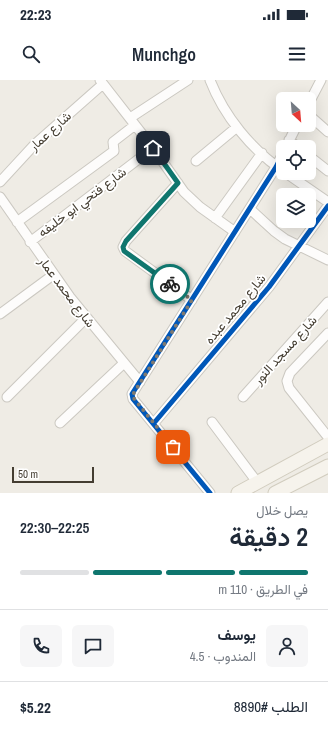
<!DOCTYPE html>
<html lang="ar">
<meta charset="utf-8">
<style>
:root{--surface:#fff;--page:#f6f6f7;--text:#1f2937;--muted:#747a83;--line:#e0e1e3;--accent:#0f766e}
body{margin:0;font-family:"Archivo Narrow",Vazirmatn,sans-serif;background:var(--page);color:var(--text);direction:rtl;height:100vh;display:flex;flex-direction:column;font-size:15px;white-space:nowrap}
*{box-sizing:border-box;margin:0}
p{font-size:13px;color:var(--muted)}
.icon{flex:none;width:22px;height:22px;fill:none;stroke:currentColor;stroke-width:2;stroke-linecap:round;stroke-linejoin:round}
.map{position:relative;height:413px;overflow:hidden;direction:ltr}
.drawer{display:flex;flex-direction:column;background:var(--surface);flex:1}
.drawer>*{flex:none}
.needle{width:26px;rotate:154deg}
.tools{position:absolute;left:276px;top:12px;display:grid;gap:8px}
.tools a{display:grid;place-items:center;width:40px;height:40px;border-radius:6px;background:var(--surface);box-shadow:0 4px 16px #0002;font-size:20px}
.scale{position:absolute;left:12px;bottom:10px;width:82px;box-sizing:border-box;padding-left:4px;border:2px solid #443d31;border-top:0;font-size:11px;line-height:14px;white-space:nowrap;color:#443d31;-webkit-text-stroke:3px #fff;paint-order:stroke}
.pin{position:absolute;display:grid;place-items:center;width:34px;height:34px;color:#fff;margin:-17px;border-radius:8px;box-shadow:0 2px 6px #0006}
.courier{position:absolute;display:grid;place-items:center;width:40px;height:40px;margin:-20px;border:3px solid #0f766e;border-radius:50%;background:#fff;color:#222;box-shadow:0 1px 5px #0007}
.overview em{font-style:normal;font-weight:600}
.overview div{display:flex;flex-direction:column-reverse}
.overview{display:flex;align-items:center;justify-content:space-between;height:68px;padding:0 20px}
h1{font-size:26px;font-weight:600;line-height:30px}
.bar{display:grid;grid-template-columns:repeat(4,1fr);gap:6px 4px;align-content:center;height:48px;padding:0 20px}
.bar i{height:5px;border-radius:3px;background:var(--line)}
.bar .active{background:var(--accent)}
.bar p{grid-column:span 4}
.line{display:flex;align-items:center;gap:10px;padding:0 20px;border-top:1px solid var(--line)}
.line div{flex:1}
.round{display:grid;place-items:center;flex:none;width:42px;height:42px;border-radius:6px;background:var(--page)}
.status{display:flex;justify-content:space-between;align-items:center;height:28px;padding:0 20px;background:var(--surface);direction:ltr}
.status svg{height:11px;fill:currentColor}
header{display:flex;justify-content:space-between;align-items:center;height:52px;padding:0 20px;background:var(--surface);font-size:18px;font-weight:600}
.map>svg:first-child{display:block}
</style>
<div class="status"><b>22:23</b><svg viewBox="0 0 49 12"><path d="M0 12V9h3v3zM5 12V6h3v6zM10 12V3h3v9zM15 12V0h3v12zM26 1h20v11H26zM47 4h2v5h-2z"/></svg></div>
<header><svg class="icon" aria-label="menu" viewBox="0 0 24 24"><path d="M4 6h16M4 12h16M4 18h16"/></svg>Munchgo<svg class="icon" aria-label="search" viewBox="0 0 24 24"><circle cx="10" cy="10" r="6"/><path d="M15 15l6 6"/></svg></header>
<div class="map">
<svg width="328" height="413" viewBox="0 0 328 413">
<rect width="100%" height="100%" fill="#efece5"/>
<g fill="none" stroke-linecap="round" stroke-linejoin="round">
<defs>
<path id="street" d="M100,0L153,68L184,112L200,127L235,152
M210,0C224,36 251,69 283,91
M309,23L321,0
M309,35L328,52
M130,38L188,0
M289,60L298,67
M286,67L297,45
M309,76L328,91
M196,81L237,47
M286,93L328,122
M0,102L35,64L103,4
M178,103L126,161L123,167L125,171L192,220
M0,117L70,217L140,302
M250,129L274,151L285,159L328,180
M215,138L262,73
M17,142L114,71L113,62L135,45
M30,162L153,68
M0,234L53,195
M328,253L290,293L287,301L289,308L328,357
M7,317L86,238
M243,317L328,222
M212,342L257,402
M60,343L124,283
M154,343L269,207L328,126
M210,413L133,319L132,314L276,87L283,73"/>
<path id="secondary" d="M238,413L328,364
M275,413L328,386"/>
</defs>
<!-- street casing -->
<use href="#street" stroke="#cbc8c1" stroke-width="11"/>
<!-- secondary casing -->
<use href="#secondary" stroke="#d1ccbe" stroke-width="15"/>
<!-- street -->
<use href="#street" stroke="#fdfcfb" stroke-width="9"/>
<!-- secondary -->
<use href="#secondary" stroke="#f6f3ec" stroke-width="13"/>
<defs>
<path id="cycleway" d="M154,343L269,207L328,126
M210,413L133,319L132,314L276,87L283,73"/>
</defs>
<!-- cycleway casing -->
<use href="#cycleway" stroke="#fff" stroke-width="8"/>
<!-- cycleway -->
<use href="#cycleway" stroke="#0057b8" stroke-width="5"/>
</g>
<g fill="none" stroke-linecap="round" stroke-linejoin="round">
<!-- done -->
<path stroke="#807a70" stroke-width="4" stroke-dasharray="0 7.2" d="M170,204L192,220L132,316L173,367"/>
<!-- route -->
<path stroke="#0f766e" stroke-width="5" d="M153,68L178,103L126,161L123,167L124,171L170,204"/>
</g>
<g text-anchor="middle" dominant-baseline="central" stroke-width="3.5" stroke-linejoin="round" paint-order="stroke">
<!-- street labels -->
<g font-size="13" fill="#443d31" stroke="#fff">
<text transform="translate(50 51) rotate(-42)">شارع عمار</text>
<text transform="translate(82 122) rotate(-37)">شارع فتحي ابو خليفه</text>
<text transform="translate(67 212) rotate(53)">شارع محمد عمار</text>
<text transform="translate(235 229) rotate(-50)">شارع محمد عبده</text>
<text transform="translate(285 270) rotate(-48)">شارع مسجد النور</text>
</g>
</g>
</svg>
<div class="tools">
<a><svg class="needle" viewBox="-14 -14 28 28"><path d="M0-13l5 13h-10z" fill="#e53935"/><path d="M0 13l5-13h-10z" fill="#747a83"/></svg></a>
<a><svg class="icon" aria-label="locate" viewBox="0 0 24 24"><circle cx="12" cy="12" r="6"/><path d="M12 2v4M12 18v4M2 12h4M18 12h4"/></svg></a>
<a><svg class="icon" aria-label="layers" viewBox="0 0 24 24"><path d="M12 4l9 5-9 5-9-5zM3 14l9 5 9-5"/></svg></a>
</div>
<div class="scale">50 m</div>
<div class="pin" style="left:173px;top:367px;background:#ea580c"><svg class="icon" aria-label="bag" viewBox="0 0 24 24"><path d="M5 8h14l-1 12H6zM9 8a3 3 0 0 1 6 0"/></svg></div>
<div class="pin" style="left:153px;top:68px;background:#1f2937"><svg class="icon" aria-label="home" viewBox="0 0 24 24"><path d="M3 11l9-7 9 7M6 9v11h12V9"/></svg></div>
<div class="courier" style="left:170px;top:204px"><svg class="icon" aria-label="bike" viewBox="0 0 24 24"><circle cx="6" cy="16" r="4"/><circle cx="18" cy="16" r="4"/><path d="M6 16l4-8h5l3 8M10 8l3 8H6M13 5h3"/></svg></div>
</div>
<section class="drawer">
<div class="overview"><div><h1>2 دقيقة</h1><p>يصل خلال</p></div><em>22:25–22:30</em></div>
<div class="bar"><i class="active"></i><i class="active"></i><i class="active"></i><i></i><p>في الطريق · 110 m</p></div>
<div class="line" style="height:72px"><a class="round"><svg class="icon" aria-label="person" viewBox="0 0 24 24"><circle cx="12" cy="8" r="4"/><path d="M4 21q1-7 8-7t8 7"/></svg></a><div><b>يوسف</b><p>المندوب · 4.5</p></div><a class="round"><svg class="icon" aria-label="chat" viewBox="0 0 24 24"><path d="M4 5h16v11H9l-5 4z"/></svg></a><a class="round"><svg class="icon" aria-label="phone" viewBox="0 0 24 24"><path d="M5 4h4l2 5-3 2q2 4 5 5l2-3 5 2v4C11 20 4 13 5 4z"/></svg></a></div>
<div class="line" style="height:52px"><div>الطلب #8890</div><b>$5.22</b></div>
</section>
